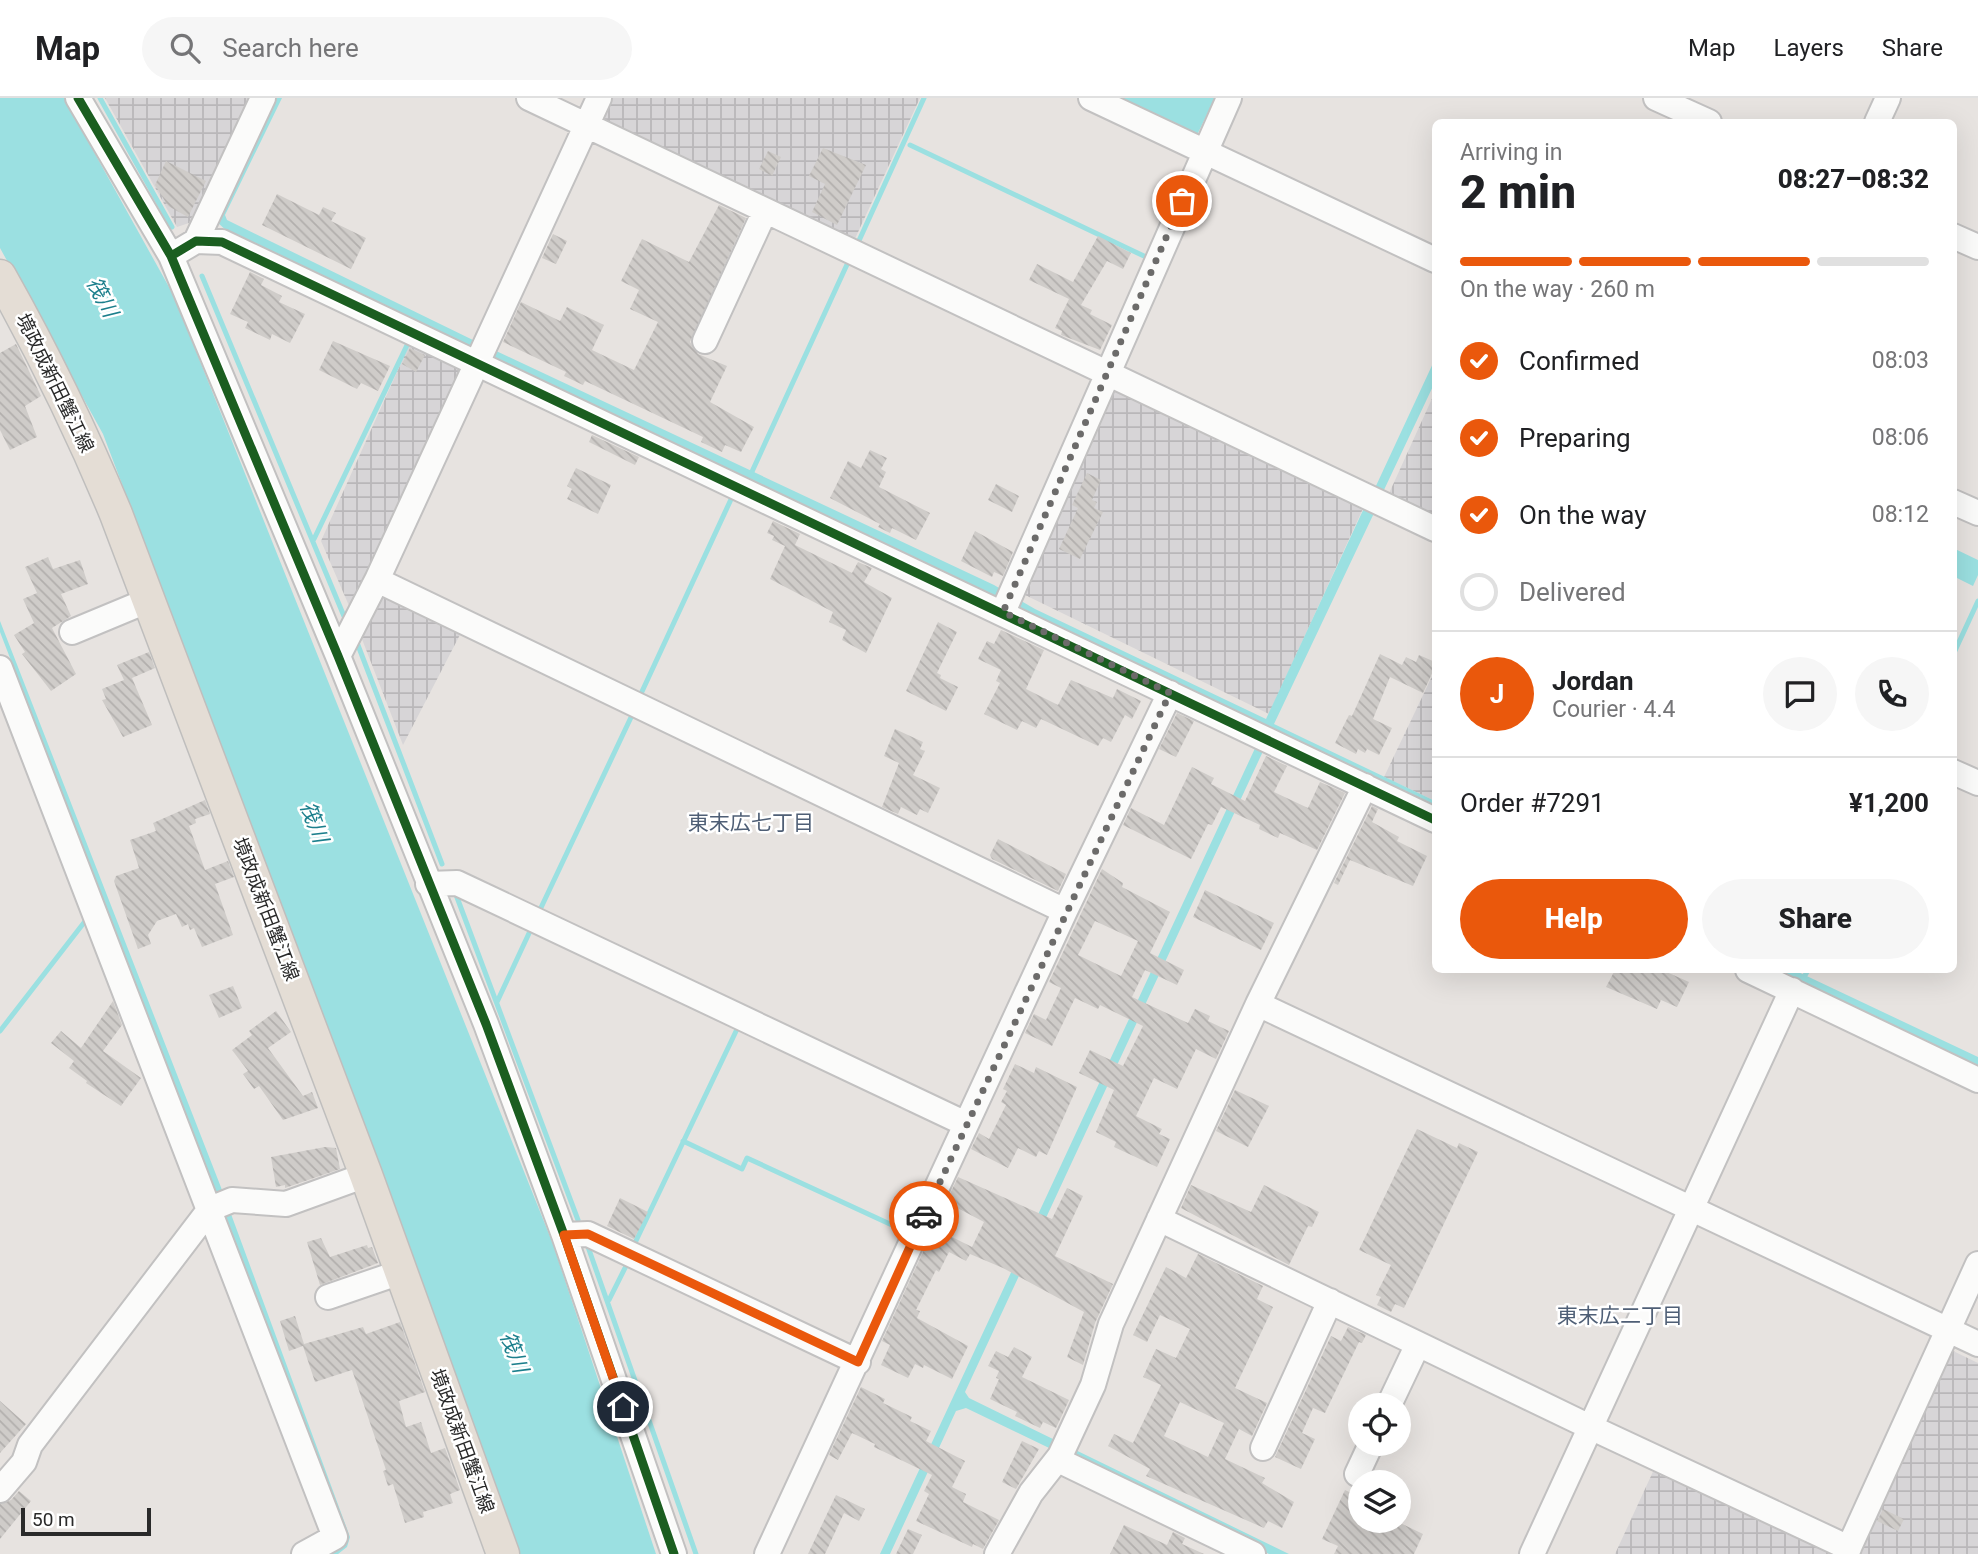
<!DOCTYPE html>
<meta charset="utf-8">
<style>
:root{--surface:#fff;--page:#f6f6f6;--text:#202124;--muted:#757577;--line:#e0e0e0;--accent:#ea580c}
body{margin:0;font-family:Roboto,"Noto Sans JP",sans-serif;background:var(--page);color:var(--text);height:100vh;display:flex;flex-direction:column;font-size:26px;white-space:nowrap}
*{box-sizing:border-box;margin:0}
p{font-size:23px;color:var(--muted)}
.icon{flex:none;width:38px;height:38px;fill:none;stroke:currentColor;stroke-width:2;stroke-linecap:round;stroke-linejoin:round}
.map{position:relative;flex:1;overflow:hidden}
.drawer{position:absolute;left:1432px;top:21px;width:525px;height:854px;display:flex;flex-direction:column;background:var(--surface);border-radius:10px;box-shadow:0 7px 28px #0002}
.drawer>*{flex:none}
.controls{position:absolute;left:1348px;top:1295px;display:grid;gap:14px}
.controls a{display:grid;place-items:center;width:63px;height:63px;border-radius:50%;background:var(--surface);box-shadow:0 7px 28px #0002;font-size:35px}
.scale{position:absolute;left:21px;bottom:18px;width:130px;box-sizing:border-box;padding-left:7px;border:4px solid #2a2a2a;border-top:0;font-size:19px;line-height:24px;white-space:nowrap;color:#2a2a2a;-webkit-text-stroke:5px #fff;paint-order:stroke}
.pin{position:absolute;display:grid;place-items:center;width:60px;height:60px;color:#fff;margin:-30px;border:4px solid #fff;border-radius:50%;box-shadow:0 2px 7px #0007}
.courier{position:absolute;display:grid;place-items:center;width:70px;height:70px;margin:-35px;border:5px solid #ea580c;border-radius:50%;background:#fff;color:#222;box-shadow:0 2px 9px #0007}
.head em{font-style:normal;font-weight:800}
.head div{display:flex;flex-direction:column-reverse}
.head{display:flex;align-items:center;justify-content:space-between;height:119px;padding:0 28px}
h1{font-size:46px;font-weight:800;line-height:52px}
.bar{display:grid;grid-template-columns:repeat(4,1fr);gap:10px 7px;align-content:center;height:84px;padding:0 28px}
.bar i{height:9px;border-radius:5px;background:var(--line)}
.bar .active{background:var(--accent)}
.bar p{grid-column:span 4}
.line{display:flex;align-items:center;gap:18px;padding:0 28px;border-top:2px solid var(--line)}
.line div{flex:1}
.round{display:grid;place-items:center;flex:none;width:74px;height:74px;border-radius:37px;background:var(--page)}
ol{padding:0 28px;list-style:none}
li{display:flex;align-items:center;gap:21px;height:77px}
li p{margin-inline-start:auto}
li .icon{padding:7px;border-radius:50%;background:var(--accent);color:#fff;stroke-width:4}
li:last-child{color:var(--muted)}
li i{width:38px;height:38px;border:4px solid var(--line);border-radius:50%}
.cta{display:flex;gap:14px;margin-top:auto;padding:14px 28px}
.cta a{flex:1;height:80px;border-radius:42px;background:var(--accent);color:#fff;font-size:28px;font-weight:800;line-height:80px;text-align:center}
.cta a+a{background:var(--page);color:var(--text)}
header{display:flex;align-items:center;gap:42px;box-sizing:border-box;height:98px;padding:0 35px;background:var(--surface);border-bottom:2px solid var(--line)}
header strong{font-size:33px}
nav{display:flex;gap:38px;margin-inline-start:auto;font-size:24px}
.search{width:490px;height:63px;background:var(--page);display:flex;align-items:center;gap:18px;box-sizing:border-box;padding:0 24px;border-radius:38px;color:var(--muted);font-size:26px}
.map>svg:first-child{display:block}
</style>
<header>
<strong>Map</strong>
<div class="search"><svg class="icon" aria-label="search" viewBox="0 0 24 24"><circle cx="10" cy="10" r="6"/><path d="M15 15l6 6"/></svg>Search here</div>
<nav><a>Map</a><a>Layers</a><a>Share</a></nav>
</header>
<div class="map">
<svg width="1978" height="1456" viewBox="0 0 1978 1456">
<defs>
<pattern id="industrial-grid" width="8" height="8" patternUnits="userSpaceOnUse" patternTransform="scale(1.75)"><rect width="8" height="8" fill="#d7d5d7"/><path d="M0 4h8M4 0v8" fill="none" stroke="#b9b7b9"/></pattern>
<pattern id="building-back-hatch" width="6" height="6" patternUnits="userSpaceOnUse" patternTransform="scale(1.75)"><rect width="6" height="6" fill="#cfccc9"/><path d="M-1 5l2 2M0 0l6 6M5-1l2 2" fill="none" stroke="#b2afad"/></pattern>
</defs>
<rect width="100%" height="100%" fill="#e7e3e0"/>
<!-- industrial -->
<path fill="url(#industrial-grid)" d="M105,0H250L189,125L177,129Z
M606,0H920L853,145L601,27Z
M411,243L468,270L353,517L321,443Z
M1115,288L1366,404L1269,616L1023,496Z
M1435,294V425L1386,402Z
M379,494L464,529L403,647L360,536Z
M1435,572V703L1384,679Z
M1951,1252L1978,1265V1456H1856Z
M1657,1365L1835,1456H1615Z"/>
<!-- water -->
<path fill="#9be0e1" d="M0,0H64L174,198L553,1146L656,1456H516L232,676L103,336L0,150Z
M272,0H282L225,117L227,122L475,243L994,487L1035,511L1266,621L1365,408L1375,413L1274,626L1435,703V710L231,137L215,122Z
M1118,0H1215L1197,37Z
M1435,261V284L1383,394L1375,390Z
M1953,450L1978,462V477L1973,488L1953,478Z
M0,523L224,1097L350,1439L347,1449L338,1456H323L340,1444L217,1098L0,534Z
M1257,646L1265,649L965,1294L969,1300L1289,1456H1269L966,1310L956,1313L890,1456H880Z
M1772,872H1794L1978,959V970Z"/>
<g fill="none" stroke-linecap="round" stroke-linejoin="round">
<!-- stream -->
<path stroke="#9be0e1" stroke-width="5" d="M100,0L172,129
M910,47L1146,159
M857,147L924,0
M202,178L346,523
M750,378L850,160
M314,441L409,243
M356,542L442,766
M1953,557L1978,503
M639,600L733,397
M455,794L578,1122
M538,816L634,613
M1803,881L1808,872
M497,904L531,831
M0,933L86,822
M683,1043L742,1071L747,1060L905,1133
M587,1146L696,1456
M633,1149L739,927
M609,1202L628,1164"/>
</g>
<!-- building -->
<path fill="url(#building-back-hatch)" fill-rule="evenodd" d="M823,50L866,67L837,127L812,114L825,86L809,78Z
M768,53L781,59L772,78L759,71Z
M166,63L206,83L188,119L168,108L155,87Z
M277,96L319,117L323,109L336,115L331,123L366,140L351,171L262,127Z
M719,107L746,120L690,244L698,256L727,268L710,304L754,329L741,354L725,347L722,354L701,344L703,339L585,283L583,287L564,278L566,274L503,244L521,204L560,223L567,209L604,227L592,252L634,272L658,224L630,211L639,192L621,183L642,141L689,164Z
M553,136L567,143L556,166L542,160Z
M1098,138L1131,155L1123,171L1107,163L1081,207L1092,212L1090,216L1112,227L1100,252L1061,237L1062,233L1055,230L1069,201L1029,182L1037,166L1073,184Z
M250,174L264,181L261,187L282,198L279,204L305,216L290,245L272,236L270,242L245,230L248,224L230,216Z
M333,243L390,268L378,293L361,285L357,291L319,272Z
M16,246L41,298L25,308L37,339L10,352L0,332V255Z
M410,250L425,257L416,274L402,266Z
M592,337L639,359L635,367L589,344Z
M870,352L887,360L881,371L886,374L879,389L930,415L916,442L892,430L890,435L878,429L880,426L830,400L848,363L861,370Z
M576,370L611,387L598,416L567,401L572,391L567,388Z
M1087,375L1101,382L1092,402L1097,404L1094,410L1103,414L1080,461L1059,451L1078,410L1072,407Z
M996,386L1019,398L1012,414L988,402Z
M773,423L800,436L795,447L852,475L858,464L872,470L864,484L892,500L866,555L842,542L846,532L829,524L833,514L770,481L785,448L772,442L774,438L767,435Z
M975,433L1013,454L1003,478L994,474L992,479L961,463Z
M48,459L53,471L80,462L88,486L61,496L71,518L52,530L76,576L51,593L22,556L25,554L14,537L34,525L23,501L37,495L25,469Z
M938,524L957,534L937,575L941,577L940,580L958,589L946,613L906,593Z
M1001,532L1044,552L1026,591L1058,607L1071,582L1113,600L1117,591L1141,603L1132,621L1125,617L1111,644L1103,640L1098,648L1041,621L1036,630L1022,623L1017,632L984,616L1000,585L996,583L1001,572L978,561L987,543L994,546Z
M149,554L155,570L132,580L152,627L123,639L102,602L106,601L102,591L124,582L117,567Z
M1380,556L1402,567L1406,559L1416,564L1419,557L1435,564V569L1423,595L1390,579L1373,621L1392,630L1379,657L1367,651L1365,655L1358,651L1356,656L1335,645L1349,617L1352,618Z
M1177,615L1194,623L1176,659L1159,651Z
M895,631L923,644L920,651L925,653L913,677L940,690L928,715L920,711L917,717L901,709L898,716L882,709L899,665L884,658Z
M1266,658L1287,668L1274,694L1308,710L1320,684L1345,695L1317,752L1280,735L1278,740L1259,731L1260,727L1221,709L1212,727L1208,726L1191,761L1123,727L1131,710L1164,727L1192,669L1214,680L1211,686L1245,703Z
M205,702L210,716L195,721L196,725L189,728L205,772L228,763L234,779L215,786L233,837L202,849L194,830L190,832L188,826L182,829L176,816L157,823L148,837L151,846L138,851L114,783L116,778L139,770L130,742L156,733L153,725Z
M1372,708L1378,711L1372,724L1399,739L1397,743L1427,758L1413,788L1350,762L1338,787L1334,785Z
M998,741L1066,776L1058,793L992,761L990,757Z
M1102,771L1123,785L1122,789L1170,814L1150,855L1184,872L1177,887L1145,872L1132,899L1188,925L1195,911L1210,918L1208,923L1229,933L1216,961L1196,951L1177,991L1154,980L1136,1018L1162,1031L1159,1036L1170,1041L1157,1069L1114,1049L1116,1044L1096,1034L1114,992L1079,975L1090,952L1123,968L1143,928L1100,907L1098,911L1075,900L1052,948L1025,935L1034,916L1046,922L1061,890L1049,884ZM1095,823L1138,843L1121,878L1078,857Z
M1205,792L1274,825L1261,852L1193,819Z
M1615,872H1662L1689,884L1677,909L1661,902L1657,911L1606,889Z
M233,888L242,910L219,920L209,897Z
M113,903L122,927L103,953L141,980L121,1008L86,985L87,983L69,970L74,963L51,945L61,933L81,950Z
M276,913L291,934L268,950L303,998L312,994L318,1010L283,1022L259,988L254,991L243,976L248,973L232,952L252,937L249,933Z
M1015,966L1034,975L1036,969L1077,989L1047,1057L1039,1053L1036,1059L1018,1050L1008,1070L971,1051L979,1035L989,1041L1006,1007L1001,1004L1007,993L1003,991Z
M1235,992L1269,1008L1248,1049L1216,1033Z
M1417,1031L1457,1050L1459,1045L1478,1054L1404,1210L1395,1206L1391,1214L1377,1207L1381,1199L1376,1197L1391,1167L1359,1152Z
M325,1049L336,1050L340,1071L285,1090V1087L276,1089L271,1059Z
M958,1079L1052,1121L1067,1090L1083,1098L1055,1158L1113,1186L1095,1225L1083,1267L1067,1259L1084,1214L1003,1170L970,1156L966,1163L949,1154L939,1174L936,1172L916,1212L920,1213L917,1220L968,1248L952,1281L924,1267L923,1270L915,1266L908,1280L881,1267L890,1247L882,1243L934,1130L972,1149L984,1124L946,1104Z
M1191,1087L1251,1114L1264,1087L1319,1114L1312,1129L1308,1128L1289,1167L1181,1110Z
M620,1100L648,1114L634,1141L607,1128Z
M321,1140L330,1159L367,1147L368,1150L372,1149L378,1165L320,1187L307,1144Z
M1198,1156L1263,1188L1257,1201L1273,1209L1235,1290L1267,1305L1252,1338L1239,1331L1225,1361L1265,1380L1262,1385L1294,1404L1282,1430L1268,1423L1264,1430L1146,1378L1150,1371L1108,1348L1114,1336L1133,1345L1161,1287L1143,1279L1156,1251L1176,1260L1190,1231L1160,1217L1147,1244L1133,1237L1166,1169L1186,1180ZM1180,1304L1224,1325L1208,1359L1164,1338Z
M295,1218L304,1246L363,1229L366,1236L400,1224L425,1294L399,1303L406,1329L421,1324L431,1355L445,1350L460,1392L450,1396L453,1405L423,1414L424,1419L405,1425L393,1386L388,1388L383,1373L386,1372L352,1272L315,1284L303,1248L289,1253L280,1223Z
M1348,1229L1366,1237L1362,1245L1359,1244L1325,1315L1313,1310L1302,1335L1315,1341L1301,1371L1275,1359L1331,1238L1341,1243Z
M1014,1249L1032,1259L1022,1279L1069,1302L1056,1330L1043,1324L1040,1330L1015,1318L1017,1314L990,1301L999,1281L996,1280L999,1273L988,1268L996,1253L1008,1259Z
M861,1289L885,1301L883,1305L912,1319L910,1323L931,1333L926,1343L965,1363L952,1389L966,1396L963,1404L999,1422L983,1451L973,1446L972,1449L916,1423L929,1396L924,1393L932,1377L874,1349L875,1346L852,1335L838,1362L829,1357Z
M0,1303L26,1326L0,1355Z
M1022,1343L1039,1351L1016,1391L1002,1384Z
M1345,1392L1360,1399V1423H1396L1423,1436L1414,1456H1334L1338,1448L1322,1441Z
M19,1393L31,1403L0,1441V1406L11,1402Z
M836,1397L865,1411L859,1423L844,1415L825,1456H808Z
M1883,1411L1904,1421L1898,1433L1877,1423Z
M1124,1427L1167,1447L1173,1434L1185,1440L1182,1446L1204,1456H1110Z
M908,1431L922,1437L913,1456H896Z"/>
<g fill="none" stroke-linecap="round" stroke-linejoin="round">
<defs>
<path id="minor" d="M78,0L171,158L338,558L486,926L564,1137L674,1456
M529,0L1435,431
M1091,0L1435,162
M1656,0L1709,24
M1877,24L1888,0
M1953,138L1978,149
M196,143L263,0
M171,158L196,143L222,144L1435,722
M705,243L765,113
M1953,404L1978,415
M377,482L1065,813
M1003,514L1229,0
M72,534L149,502
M338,558L377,482L599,0
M0,570L335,1439L304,1456
M1953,674L1978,685
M428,786L457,785L966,1026
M1748,872L1978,982
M1258,906L1978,1246
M1159,1121L1590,1329L1849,1450
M564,1137L588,1136L858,1264
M328,1199L401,1174
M1389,1307L1418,1246
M1263,1350L1330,1203
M1058,1362L1253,1456
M1357,1376L1371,1346
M0,1392L24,1364L30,1347L210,1111L232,1102L286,1106L366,1077
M767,1456L1065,813L1170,595
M997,1456L1031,1395L1060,1358L1093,1287L1111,1226L1258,906L1365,688
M1532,1456L1792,892
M1846,1456L1978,1166"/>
<path id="major" d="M0,178C44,256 82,334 116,416L366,1077L503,1456"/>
</defs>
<!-- minor casing -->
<use href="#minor" stroke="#c2c1c1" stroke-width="28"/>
<!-- major casing -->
<use href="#major" stroke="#bfbebd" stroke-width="35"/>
<!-- minor -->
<use href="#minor" stroke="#fbfbfa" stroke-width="24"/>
<!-- major -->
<use href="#major" stroke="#e4ddd5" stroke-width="32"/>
<defs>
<path id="cycleway" d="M78,0L171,158L338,558L486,926L564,1137L674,1456
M171,158L196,143L222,144L1435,722"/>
</defs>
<!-- cycleway casing -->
<use href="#cycleway" stroke="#fff" stroke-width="13"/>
<!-- cycleway -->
<use href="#cycleway" stroke="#1b5e20" stroke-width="9"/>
</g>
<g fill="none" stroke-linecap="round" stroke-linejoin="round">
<!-- done -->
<path stroke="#6c6b6a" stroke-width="7" stroke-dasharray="0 12.6" d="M924,1118L1170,595L1003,514L1182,103"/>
<!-- route -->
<path stroke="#ea580c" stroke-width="9" d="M623,1309L564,1137L588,1136L858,1264L924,1118"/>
</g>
<g text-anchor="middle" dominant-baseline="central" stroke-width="5" stroke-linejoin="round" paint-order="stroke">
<!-- street labels -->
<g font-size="19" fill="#2a2a2a" stroke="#fff">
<text transform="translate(55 285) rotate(64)">境政成新田蟹江線</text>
<text transform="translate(266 811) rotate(69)">境政成新田蟹江線</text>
<text transform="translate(462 1343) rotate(70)">境政成新田蟹江線</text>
</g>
<!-- water labels -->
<g font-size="21" font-style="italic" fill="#1b7f8c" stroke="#fff">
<text transform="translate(102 199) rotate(62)">筏川</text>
<text transform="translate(314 724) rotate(69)">筏川</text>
<text transform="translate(514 1254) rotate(69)">筏川</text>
</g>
<!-- neighbourhood labels -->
<g font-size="21" fill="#4f5f76" stroke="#fff">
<text x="751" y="725">東末広七丁目</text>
<text x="1620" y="1218">東末広二丁目</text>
</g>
</g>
</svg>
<div class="controls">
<a><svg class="icon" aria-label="locate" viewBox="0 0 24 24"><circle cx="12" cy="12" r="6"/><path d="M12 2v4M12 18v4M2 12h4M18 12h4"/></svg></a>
<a><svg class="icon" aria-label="layers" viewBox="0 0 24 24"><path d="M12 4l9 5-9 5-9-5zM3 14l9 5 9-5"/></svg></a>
</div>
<div class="scale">50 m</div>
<div class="pin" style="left:1182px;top:103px;background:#ea580c"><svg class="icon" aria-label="bag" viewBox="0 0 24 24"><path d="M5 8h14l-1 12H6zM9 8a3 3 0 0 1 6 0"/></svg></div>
<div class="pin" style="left:623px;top:1309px;background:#1f2937"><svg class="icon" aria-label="home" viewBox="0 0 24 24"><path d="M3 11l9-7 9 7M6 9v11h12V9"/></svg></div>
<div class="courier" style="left:924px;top:1118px"><svg class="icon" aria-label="car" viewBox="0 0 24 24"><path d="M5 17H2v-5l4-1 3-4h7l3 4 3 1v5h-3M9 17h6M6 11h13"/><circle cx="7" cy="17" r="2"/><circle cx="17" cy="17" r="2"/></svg></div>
<section class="drawer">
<div class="head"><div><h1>2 min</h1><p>Arriving in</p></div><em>08:27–08:32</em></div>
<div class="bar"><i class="active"></i><i class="active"></i><i class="active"></i><i></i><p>On the way · 260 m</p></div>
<ol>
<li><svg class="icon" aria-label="check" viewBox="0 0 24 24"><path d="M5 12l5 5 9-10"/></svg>Confirmed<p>08:03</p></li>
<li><svg class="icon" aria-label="check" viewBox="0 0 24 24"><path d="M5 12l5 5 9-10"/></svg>Preparing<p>08:06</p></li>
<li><svg class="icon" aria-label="check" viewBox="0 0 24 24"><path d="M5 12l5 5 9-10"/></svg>On the way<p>08:12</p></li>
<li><i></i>Delivered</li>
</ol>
<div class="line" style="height:126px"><b class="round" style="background:var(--accent);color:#fff">J</b><div><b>Jordan</b><p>Courier · 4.4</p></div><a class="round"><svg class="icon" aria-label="chat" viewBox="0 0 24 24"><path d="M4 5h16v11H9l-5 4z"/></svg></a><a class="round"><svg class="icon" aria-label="phone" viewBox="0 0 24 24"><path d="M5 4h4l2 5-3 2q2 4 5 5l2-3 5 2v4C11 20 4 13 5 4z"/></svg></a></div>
<div class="line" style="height:91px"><div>Order #7291</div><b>¥1,200</b></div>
<div class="cta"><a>Help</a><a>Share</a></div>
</section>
</div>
